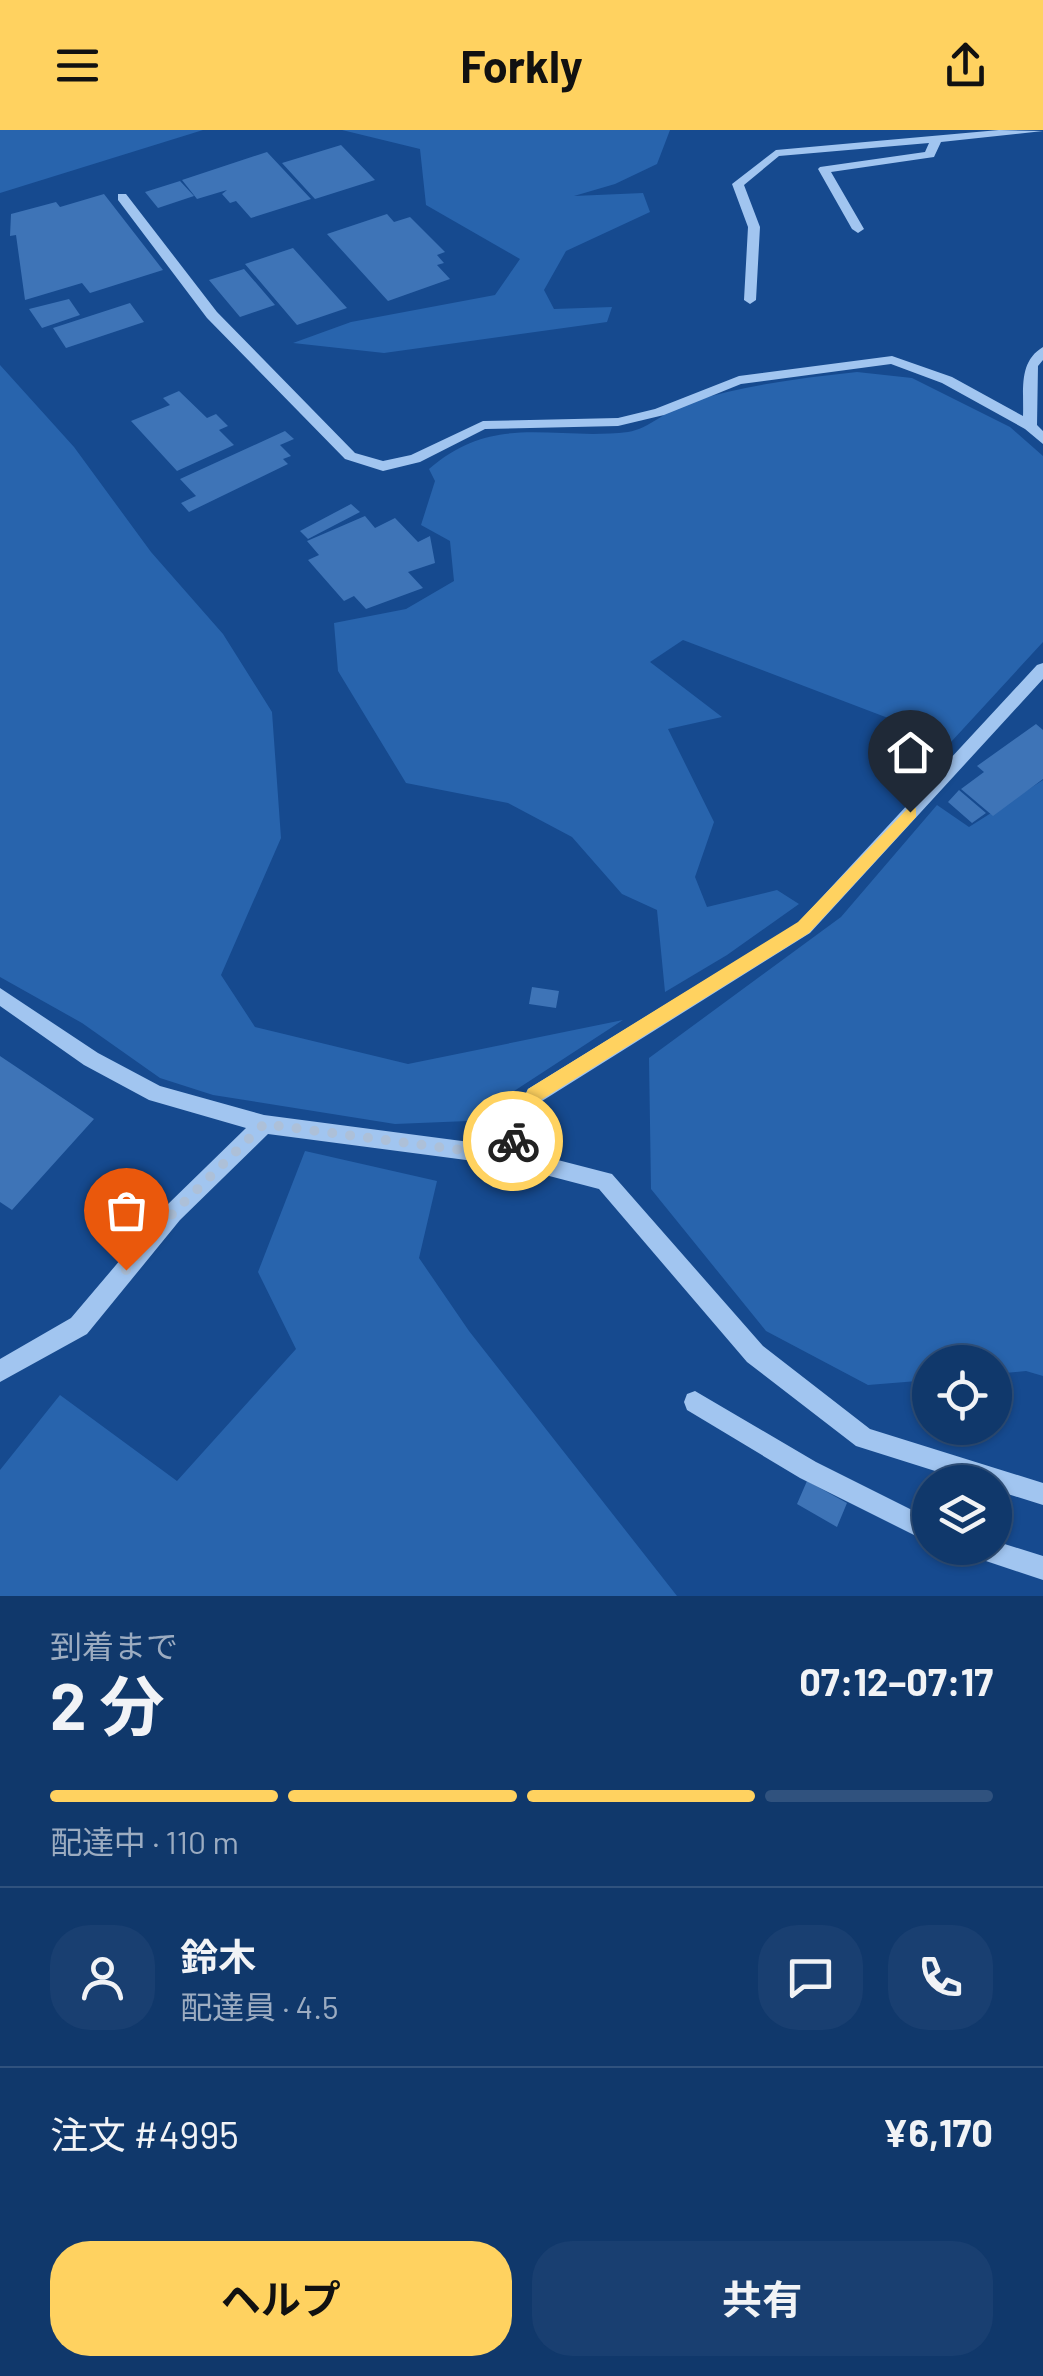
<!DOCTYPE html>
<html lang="ja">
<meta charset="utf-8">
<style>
:root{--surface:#10386b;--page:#193f71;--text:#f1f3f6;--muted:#9cacc1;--line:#30527e;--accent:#ffd260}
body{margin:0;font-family:Barlow,"Noto Sans JP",sans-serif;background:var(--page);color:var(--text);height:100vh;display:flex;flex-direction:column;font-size:38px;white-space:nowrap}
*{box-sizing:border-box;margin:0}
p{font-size:32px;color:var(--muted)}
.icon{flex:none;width:55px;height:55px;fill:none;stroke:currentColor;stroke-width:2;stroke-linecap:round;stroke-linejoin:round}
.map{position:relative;height:1466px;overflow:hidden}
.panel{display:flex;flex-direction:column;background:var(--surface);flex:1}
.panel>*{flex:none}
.controls{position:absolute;left:912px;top:1215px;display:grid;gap:20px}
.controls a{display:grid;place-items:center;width:100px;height:100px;border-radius:50%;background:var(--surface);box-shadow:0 2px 8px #0004,0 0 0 2px var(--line);font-size:50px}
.pin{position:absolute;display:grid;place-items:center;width:85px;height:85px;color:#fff;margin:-102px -42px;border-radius:50% 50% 50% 0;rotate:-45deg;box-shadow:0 0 10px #0007}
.pin .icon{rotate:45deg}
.courier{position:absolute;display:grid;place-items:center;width:100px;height:100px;margin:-50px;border:8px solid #ffd260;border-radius:50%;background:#fff;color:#222;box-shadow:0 2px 12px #0007}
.headline em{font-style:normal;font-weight:700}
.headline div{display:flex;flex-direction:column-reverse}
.headline{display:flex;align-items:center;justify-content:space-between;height:170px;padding:0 50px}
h1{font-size:65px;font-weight:700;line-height:75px}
.bar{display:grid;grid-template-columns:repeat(4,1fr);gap:15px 10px;align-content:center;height:120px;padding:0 50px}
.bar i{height:12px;border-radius:8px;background:var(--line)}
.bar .current{background:var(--accent)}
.bar p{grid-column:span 4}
.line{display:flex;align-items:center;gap:25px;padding:0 50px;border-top:2px solid var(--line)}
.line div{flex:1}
.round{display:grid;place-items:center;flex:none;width:105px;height:105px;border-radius:40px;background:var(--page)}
.primary-button{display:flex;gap:20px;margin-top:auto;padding:20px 50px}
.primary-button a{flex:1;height:115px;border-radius:40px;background:var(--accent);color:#111;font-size:40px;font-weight:700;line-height:115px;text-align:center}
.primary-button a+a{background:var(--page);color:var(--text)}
header{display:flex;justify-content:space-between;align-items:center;height:130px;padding:0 50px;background:var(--accent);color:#111;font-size:45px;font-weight:700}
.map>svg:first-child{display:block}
</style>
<header><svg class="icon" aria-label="menu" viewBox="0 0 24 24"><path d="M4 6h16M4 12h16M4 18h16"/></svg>Forkly<svg class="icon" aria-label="share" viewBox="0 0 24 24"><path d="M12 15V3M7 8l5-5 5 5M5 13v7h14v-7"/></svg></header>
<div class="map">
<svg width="1043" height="1466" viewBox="0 0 1043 1466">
<rect width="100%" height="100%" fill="#164a8f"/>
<!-- green -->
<path fill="#2864ad" d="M0,0H203L0,63Z
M342,0H670L657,34L615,54L574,66L643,63L650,82L566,121L544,160L554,179L612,177L607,192L384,223L293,213L351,192L495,165L520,129L426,75L420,19Z
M0,235L74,317L151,422L223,504L272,582L281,708L221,845L255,897L408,934L623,890L468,991L395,994L213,965L160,948L82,893L0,847Z
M857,242L912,248L1010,297L1043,326V512L951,612L683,510L650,532L722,587L668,599L714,692L695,747L707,777L777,760L799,774L727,825L665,862L657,780L622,764L572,707L508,673L406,653L338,541L334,493L406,479L454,451L450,411L421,395L435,351L429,339C494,282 552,311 628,302C649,299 669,278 690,272C746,255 800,248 857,242Z
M1043,650V1246L1026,1241L995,1244V1232H930V1250L868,1255L766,1201L651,1059L649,928L841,787L937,675L969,697Z
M305,1021L437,1051L419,1128L469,1201L677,1466H0V1340L60,1265L177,1351L296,1219L258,1142Z"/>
<!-- building -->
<path fill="#3e74b7" d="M341,15L375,50L315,69L282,33Z
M267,22L311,69L251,88L236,71L230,73L222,64L227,60L197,69L182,50Z
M180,51L194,66L158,78L145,62Z
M104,64L163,140L90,163L82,153L25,170L16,105L10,106L11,84L56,72L60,77Z
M387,84L394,92L410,87L445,122L437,125L444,133L437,135L450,149L388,171L327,104Z
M293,118L347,178L297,195L245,134Z
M244,139L275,175L240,187L209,150Z
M69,169L80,185L42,198L29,179Z
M130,173L144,192L66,218L53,198Z
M179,261L207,288L216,284L228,296L219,300L234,315L177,341L131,291L170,275L163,268Z
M285,301L294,309L280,315L291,326L283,329L288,334L189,382L181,373L196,366L180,349Z
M351,374L360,382L308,409L300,401Z
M365,386L375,398L395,388L418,412L430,406L435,433L408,442L423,458L366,479L354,466L344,471L308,430L319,425L307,411Z
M1036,594L1043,600V649L993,686L961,659L984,642L977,636Z
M959,660L986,683L972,693L948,672Z
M532,857L559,861L556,878L529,874Z
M0,926L94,989L12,1080L0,1072Z
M807,1351L847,1373L837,1397L797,1374Z"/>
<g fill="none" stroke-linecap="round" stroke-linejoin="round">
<!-- minor -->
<path fill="#a1c5f0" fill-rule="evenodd" d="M999,0L1043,1L941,12L934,27L831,42L864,99L858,103L852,99L818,39L820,37L925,22L929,13L779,26L744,55L760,97L756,170L750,174L744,170L748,97L732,54L776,20Z
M118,64H126L217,182L355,323L383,331L411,325L483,291L618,288L655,279L739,246L892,226L952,247L1023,286C1024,260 1018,232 1043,217V230L1038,236L1037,295L1043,301V314L1025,299L942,253L891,234L741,254L664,285L618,296L485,299L420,332L383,341L345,329L207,188L118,70Z
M1043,533V549L810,803L542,971L519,1020L612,1044L763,1216L870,1299L1043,1353V1375L995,1360V1352H970L856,1316L747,1232L599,1059L511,1036L268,1004L180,1090L87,1204L0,1252V1229L71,1188L166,1076L246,998L149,970L84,935L0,876V858L98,923L160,956L264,985L500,1016L528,959L798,793L1037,535Z
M695,1261L816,1332L930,1389V1413L800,1348L687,1280L684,1272L687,1264Z
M995,1411L1043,1426V1450L971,1426L968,1418H995Z"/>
</g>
<!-- route -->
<path fill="#ffd260" d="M910,676L916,678V687L809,803L541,970L520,1017H506L504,1011L528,959L798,792Z"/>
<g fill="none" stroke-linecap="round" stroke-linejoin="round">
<!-- done -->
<path stroke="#adc0d8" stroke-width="10" stroke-dasharray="0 18" d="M126,1140L173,1083L264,994L506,1026L513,1011"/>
</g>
</svg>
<div class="controls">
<a><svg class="icon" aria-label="locate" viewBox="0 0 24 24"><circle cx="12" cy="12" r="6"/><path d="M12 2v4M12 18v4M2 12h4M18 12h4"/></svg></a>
<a><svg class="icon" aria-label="layers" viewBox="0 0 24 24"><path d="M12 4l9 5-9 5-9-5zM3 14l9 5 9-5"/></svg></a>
</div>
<div class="pin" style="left:126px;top:1140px;background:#ea580c"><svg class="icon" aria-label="bag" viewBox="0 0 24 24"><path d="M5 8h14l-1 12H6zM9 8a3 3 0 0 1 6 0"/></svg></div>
<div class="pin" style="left:910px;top:682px;background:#1f2937"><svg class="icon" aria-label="home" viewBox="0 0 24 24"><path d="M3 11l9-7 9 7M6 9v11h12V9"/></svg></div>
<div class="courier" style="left:513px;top:1011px"><svg class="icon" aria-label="bike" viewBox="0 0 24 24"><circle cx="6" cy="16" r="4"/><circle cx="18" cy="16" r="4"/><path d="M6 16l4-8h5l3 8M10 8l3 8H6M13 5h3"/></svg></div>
</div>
<section class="panel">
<div class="headline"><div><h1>2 分</h1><p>到着まで</p></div><em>07:12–07:17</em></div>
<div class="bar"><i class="current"></i><i class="current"></i><i class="current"></i><i></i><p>配達中 · 110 m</p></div>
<div class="line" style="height:180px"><a class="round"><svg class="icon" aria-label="person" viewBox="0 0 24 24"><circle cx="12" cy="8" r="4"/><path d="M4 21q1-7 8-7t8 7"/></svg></a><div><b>鈴木</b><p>配達員 · 4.5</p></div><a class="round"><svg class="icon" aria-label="chat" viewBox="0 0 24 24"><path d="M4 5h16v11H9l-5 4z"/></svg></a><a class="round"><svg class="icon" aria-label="phone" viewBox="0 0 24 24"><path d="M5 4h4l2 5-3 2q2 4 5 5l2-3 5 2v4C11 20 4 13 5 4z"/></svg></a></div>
<div class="line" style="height:130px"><div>注文 #4995</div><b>¥6,170</b></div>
<div class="primary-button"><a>ヘルプ</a><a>共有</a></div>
</section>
